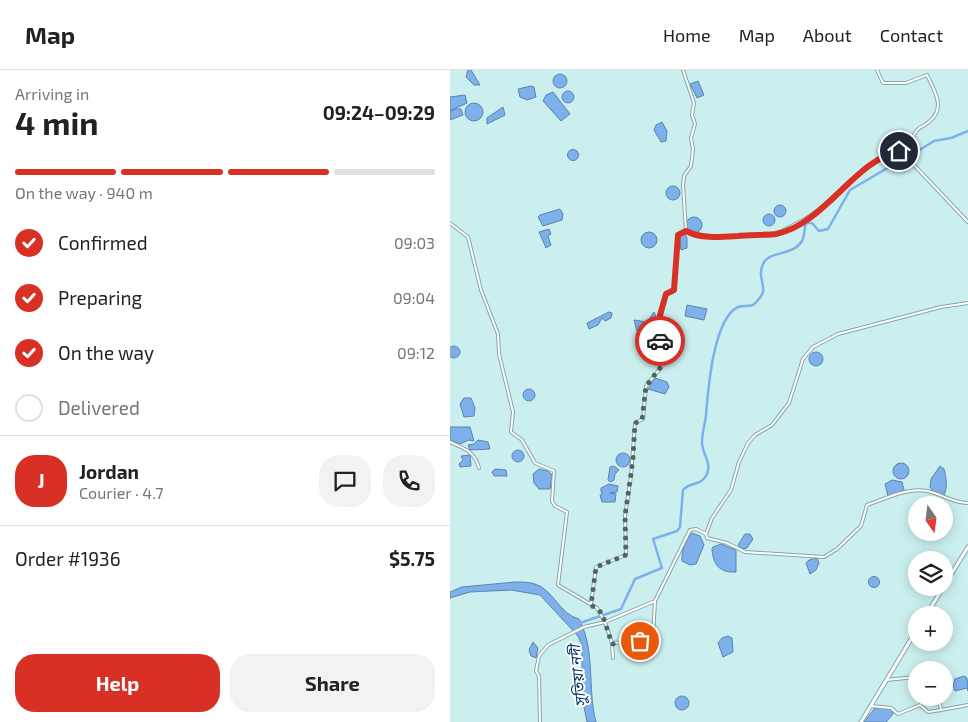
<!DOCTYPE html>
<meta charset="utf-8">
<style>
:root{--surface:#fff;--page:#f2f2f2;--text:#222;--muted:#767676;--line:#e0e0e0;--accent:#d93025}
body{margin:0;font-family:"Exo 2","Noto Sans Bengali",sans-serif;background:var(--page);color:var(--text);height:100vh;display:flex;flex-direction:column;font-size:19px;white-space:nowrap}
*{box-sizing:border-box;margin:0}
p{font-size:16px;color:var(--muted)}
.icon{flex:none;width:28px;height:28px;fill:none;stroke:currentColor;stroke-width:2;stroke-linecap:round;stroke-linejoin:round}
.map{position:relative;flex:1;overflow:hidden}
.drawer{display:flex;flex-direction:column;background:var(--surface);width:450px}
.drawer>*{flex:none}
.needle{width:32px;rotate:166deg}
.tools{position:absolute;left:458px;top:426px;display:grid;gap:10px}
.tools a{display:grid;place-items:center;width:45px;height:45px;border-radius:50%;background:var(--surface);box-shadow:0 2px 12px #0003;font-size:25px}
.pin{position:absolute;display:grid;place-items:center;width:42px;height:42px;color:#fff;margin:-21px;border:2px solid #fff;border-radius:50%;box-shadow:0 1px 5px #0007}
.courier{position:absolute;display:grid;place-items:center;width:50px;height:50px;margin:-25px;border:4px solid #d93025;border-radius:50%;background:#fff;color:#222;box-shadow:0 1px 6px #0007}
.head em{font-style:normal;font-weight:700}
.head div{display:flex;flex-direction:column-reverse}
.head{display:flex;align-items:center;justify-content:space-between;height:85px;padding:0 15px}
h1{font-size:32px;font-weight:700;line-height:38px}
.bar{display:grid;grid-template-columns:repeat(4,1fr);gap:8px 5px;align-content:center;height:60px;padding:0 15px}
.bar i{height:6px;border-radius:4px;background:var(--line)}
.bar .active{background:var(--accent)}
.bar p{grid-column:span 4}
.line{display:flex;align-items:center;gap:12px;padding:0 15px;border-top:1px solid var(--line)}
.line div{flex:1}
.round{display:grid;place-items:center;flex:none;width:52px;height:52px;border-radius:20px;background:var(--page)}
ol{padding:0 15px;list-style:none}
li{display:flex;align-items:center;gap:15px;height:55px}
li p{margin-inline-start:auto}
li .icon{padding:5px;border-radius:50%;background:var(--accent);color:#fff;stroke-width:4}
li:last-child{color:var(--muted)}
li i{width:28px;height:28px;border:2px solid var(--line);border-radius:50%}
.action{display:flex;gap:10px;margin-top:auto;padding:10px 15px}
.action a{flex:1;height:58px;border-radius:20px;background:var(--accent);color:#fff;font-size:20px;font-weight:700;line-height:58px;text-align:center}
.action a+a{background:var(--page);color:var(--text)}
header{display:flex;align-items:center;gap:30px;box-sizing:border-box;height:70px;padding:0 25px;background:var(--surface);border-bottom:1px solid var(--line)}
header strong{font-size:24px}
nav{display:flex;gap:28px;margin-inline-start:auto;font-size:18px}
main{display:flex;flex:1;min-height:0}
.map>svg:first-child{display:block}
</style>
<header>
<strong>Map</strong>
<nav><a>Home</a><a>Map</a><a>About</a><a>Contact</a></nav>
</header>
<main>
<section class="drawer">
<div class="head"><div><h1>4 min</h1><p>Arriving in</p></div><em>09:24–09:29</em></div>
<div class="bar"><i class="active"></i><i class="active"></i><i class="active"></i><i></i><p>On the way · 940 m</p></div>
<ol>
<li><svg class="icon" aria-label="check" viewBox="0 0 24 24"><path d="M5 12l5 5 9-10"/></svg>Confirmed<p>09:03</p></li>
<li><svg class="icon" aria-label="check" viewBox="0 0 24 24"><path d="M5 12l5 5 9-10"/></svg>Preparing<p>09:04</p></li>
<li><svg class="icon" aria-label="check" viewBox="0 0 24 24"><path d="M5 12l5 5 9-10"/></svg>On the way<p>09:12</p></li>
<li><i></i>Delivered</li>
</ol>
<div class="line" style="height:90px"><b class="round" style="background:var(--accent);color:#fff">J</b><div><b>Jordan</b><p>Courier · 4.7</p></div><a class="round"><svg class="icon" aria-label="chat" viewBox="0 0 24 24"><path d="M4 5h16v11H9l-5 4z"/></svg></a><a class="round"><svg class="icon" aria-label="phone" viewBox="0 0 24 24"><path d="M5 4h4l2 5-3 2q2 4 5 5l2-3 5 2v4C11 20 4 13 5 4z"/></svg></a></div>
<div class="line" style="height:65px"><div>Order #1936</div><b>$5.75</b></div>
<div class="action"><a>Help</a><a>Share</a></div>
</section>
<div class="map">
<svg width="518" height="652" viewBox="0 0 518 652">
<rect width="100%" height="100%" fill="#cbefef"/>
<!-- water -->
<path fill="#7eb0ec" stroke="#5c83ad" d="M18,0H21L30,15H24L16,7Z
M103 11a7 7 0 1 1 14 0a7 7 0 1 1-14 0Z
M248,11L254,25L247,28L240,14Z
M81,16L84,17L86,27L77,30L70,27L68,19Z
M112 27a6 6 0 1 1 12 0a6 6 0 1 1-12 0Z
M103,22L120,44L111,51L93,31L96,25Z
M15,25L17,33L0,41V27Z
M15 42a9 9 0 1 1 18 0a9 9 0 1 1-18 0Z
M53,37L55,45L37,54V48Z
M5,39H11L13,45L0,50V42Z
M212,52L217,61L216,71L211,72L204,60L206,55Z
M117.5 85a5.5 5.5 0 1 1 11 0a5.5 5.5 0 1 1-11 0Z
M216 123a7 7 0 1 1 14 0a7 7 0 1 1-14 0Z
M324 141a6 6 0 1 1 12 0a6 6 0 1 1-12 0Z
M110,139L113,144L112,150L93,156L88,147L90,145Z
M313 150a6 6 0 1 1 12 0a6 6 0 1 1-12 0Z
M236 155a8 8 0 1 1 16 0a8 8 0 1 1-16 0Z
M99,159L101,164L98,166L101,175L96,178L89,162Z
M191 170a8 8 0 1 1 16 0a8 8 0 1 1-16 0Z
M235,164L237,168V178L231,180L229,167Z
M237,235L257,239L254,250L235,246Z
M159,242L162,243L161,248L155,251L152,248L148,255L139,259L137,253Z
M204,242L207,249V261H187L184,250L197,252Z
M-2 282a6 6 0 1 1 12 0a6 6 0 1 1-12 0Z
M359 289a7 7 0 1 1 14 0a7 7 0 1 1-14 0Z
M205,308L217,312L219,317L215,324L198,319Z
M73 325a6 6 0 1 1 12 0a6 6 0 1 1-12 0Z
M14,328H21L25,338L24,346L14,347L10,334Z
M0,357H20L24,371L19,370L10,374L0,370Z
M28,370L38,372L40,379L20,380L18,375L24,374Z
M62 386a6 6 0 1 1 12 0a6 6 0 1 1-12 0Z
M166 390a7 7 0 1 1 14 0a7 7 0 1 1-14 0Z
M20,385L21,396L10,397L9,394L13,390L11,386Z
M443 401a8 8 0 1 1 16 0a8 8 0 1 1-16 0Z
M164,396L169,400L165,404L164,410L161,412L158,410L160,397Z
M490,396L494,399C496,407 498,417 494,425L483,421L480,417L481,409Z
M45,399L56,400L57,406H44L42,402Z
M89,399L98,401L102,405L100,419H89L84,413L83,404Z
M442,410L452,412L454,420L438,426L435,414Z
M159,414L168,416L167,422L160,423L166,424L165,432H152L150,425L153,423L151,422V418Z
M242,463L250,466L254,475L246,494L240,495L232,491C231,482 235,471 242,463Z
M295,464H300L303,469L297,478L292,479L288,475Z
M271,474L286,480V502C270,503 263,495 262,479L263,477Z
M367,488L369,493L366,500L360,504L356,493L359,490Z
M418.5 512a5.5 5.5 0 1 1 11 0a5.5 5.5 0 1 1-11 0Z
M65,512C72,512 79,512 85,514C104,520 109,544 129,549C146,581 137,618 146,652H137L132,627V575L128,566L90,525L61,520L20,522L0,528V522L12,517Z
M278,566L282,568L283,582L273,587L268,573L272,568Z
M83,572L88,578L86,588L81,586L79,580Z
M514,606L517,608L518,621L517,618L505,621L503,615L505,609Z
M225 633a7 7 0 1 1 14 0a7 7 0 1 1-14 0Z
M472,628H487V635H478Z
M425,638L442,639L443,644L436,652H414Z"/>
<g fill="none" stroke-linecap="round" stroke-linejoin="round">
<!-- canal -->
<path stroke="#7eb0ec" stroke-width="2.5" d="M463,84L484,71L501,68L518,61
M130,553L171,539L185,509L212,498L203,469L227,461L230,457L233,420C240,411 251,417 257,404C262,391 252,385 252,372C252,363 255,354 256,345C258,321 263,249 288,237C292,235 298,237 303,235C324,217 305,213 313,194C319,180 342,187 352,171C355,166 354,158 356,153H362L369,161L378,159L400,120L458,86"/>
<defs>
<path id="street" d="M427,0L433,13H456L477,5C484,20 496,37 480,51C476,55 470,57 467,60C463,65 461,73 459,79L464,95L518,152
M0,153L18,167L31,220L48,264L49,284L63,342L61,362L72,370L85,393L104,401L102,431L105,436L117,442L108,515L147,538L155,552L134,557L98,575L89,586L86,601L89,606L90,652
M236,161L243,165L272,167L326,164L355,149L383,130L399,112L429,89L439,83L459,79
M518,233L491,237L388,264L363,277L353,289L339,333L322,355L305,365L298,373L289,392L281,420L262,448L256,464L257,468L277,473L295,482L374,487L387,479L411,456L417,435C435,429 458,417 477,421C492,424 503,433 518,433
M0,372C14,378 25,382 29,398
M141,534L146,497L176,485L175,446L181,406L185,353L193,349L196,316L213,295C208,270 209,248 216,224L224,220L228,165L236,161L233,115L234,106L241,96L243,79L241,68L245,54L242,45L244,33L233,0
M162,573L190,571L203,566L205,531L240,460L246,459L256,464
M163,588L162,573L155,552L205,531
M436,610L466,607
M489,628L491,640L518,635
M421,636L441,638L448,644L470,635L478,642L491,640"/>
<path id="secondary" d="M494,516L518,477
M476,545L493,518
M411,652L466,561"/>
</defs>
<!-- street casing -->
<use href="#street" stroke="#84a6a6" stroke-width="4"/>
<!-- secondary casing -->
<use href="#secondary" stroke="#84a6a6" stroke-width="5"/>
<!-- street -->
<use href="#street" stroke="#fff" stroke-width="2"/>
<!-- secondary -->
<use href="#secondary" stroke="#fff" stroke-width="3"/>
</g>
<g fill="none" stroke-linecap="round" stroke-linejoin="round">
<!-- done -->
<path stroke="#4f6565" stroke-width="5" stroke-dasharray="0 9" d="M190,571L162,574L152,543L141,535L146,497L176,485L175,446L183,389L185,353L192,350L196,316L213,294L210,271"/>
<!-- route -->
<path stroke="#d93025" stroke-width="6" d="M210,271V245L216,224L224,220L228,165L236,161C251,169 271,167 288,166C298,165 319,165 326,164C376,153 403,92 449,81"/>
</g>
<g text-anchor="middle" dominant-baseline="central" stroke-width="4" stroke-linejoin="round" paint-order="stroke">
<!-- water labels -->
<g font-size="15" font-style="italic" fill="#003469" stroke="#fff">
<text transform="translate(127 606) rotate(-96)">সুতিয়া নদী</text>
</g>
</g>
</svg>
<div class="tools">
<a><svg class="needle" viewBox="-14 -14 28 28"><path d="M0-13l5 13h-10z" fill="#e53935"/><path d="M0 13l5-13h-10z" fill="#767676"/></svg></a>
<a><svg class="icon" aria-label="layers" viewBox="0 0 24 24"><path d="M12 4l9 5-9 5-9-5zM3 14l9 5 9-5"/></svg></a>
<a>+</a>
<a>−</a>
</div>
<div class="pin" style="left:190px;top:571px;background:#ea580c"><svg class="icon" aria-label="bag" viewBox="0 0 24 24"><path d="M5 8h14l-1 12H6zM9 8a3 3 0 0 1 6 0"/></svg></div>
<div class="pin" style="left:449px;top:81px;background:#1f2937"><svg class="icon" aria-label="home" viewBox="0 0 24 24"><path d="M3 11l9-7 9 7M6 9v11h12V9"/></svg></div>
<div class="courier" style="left:210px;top:271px"><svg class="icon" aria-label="car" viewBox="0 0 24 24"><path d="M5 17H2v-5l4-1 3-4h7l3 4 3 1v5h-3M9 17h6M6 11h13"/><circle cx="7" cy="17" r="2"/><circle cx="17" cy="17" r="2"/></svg></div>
</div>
</main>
